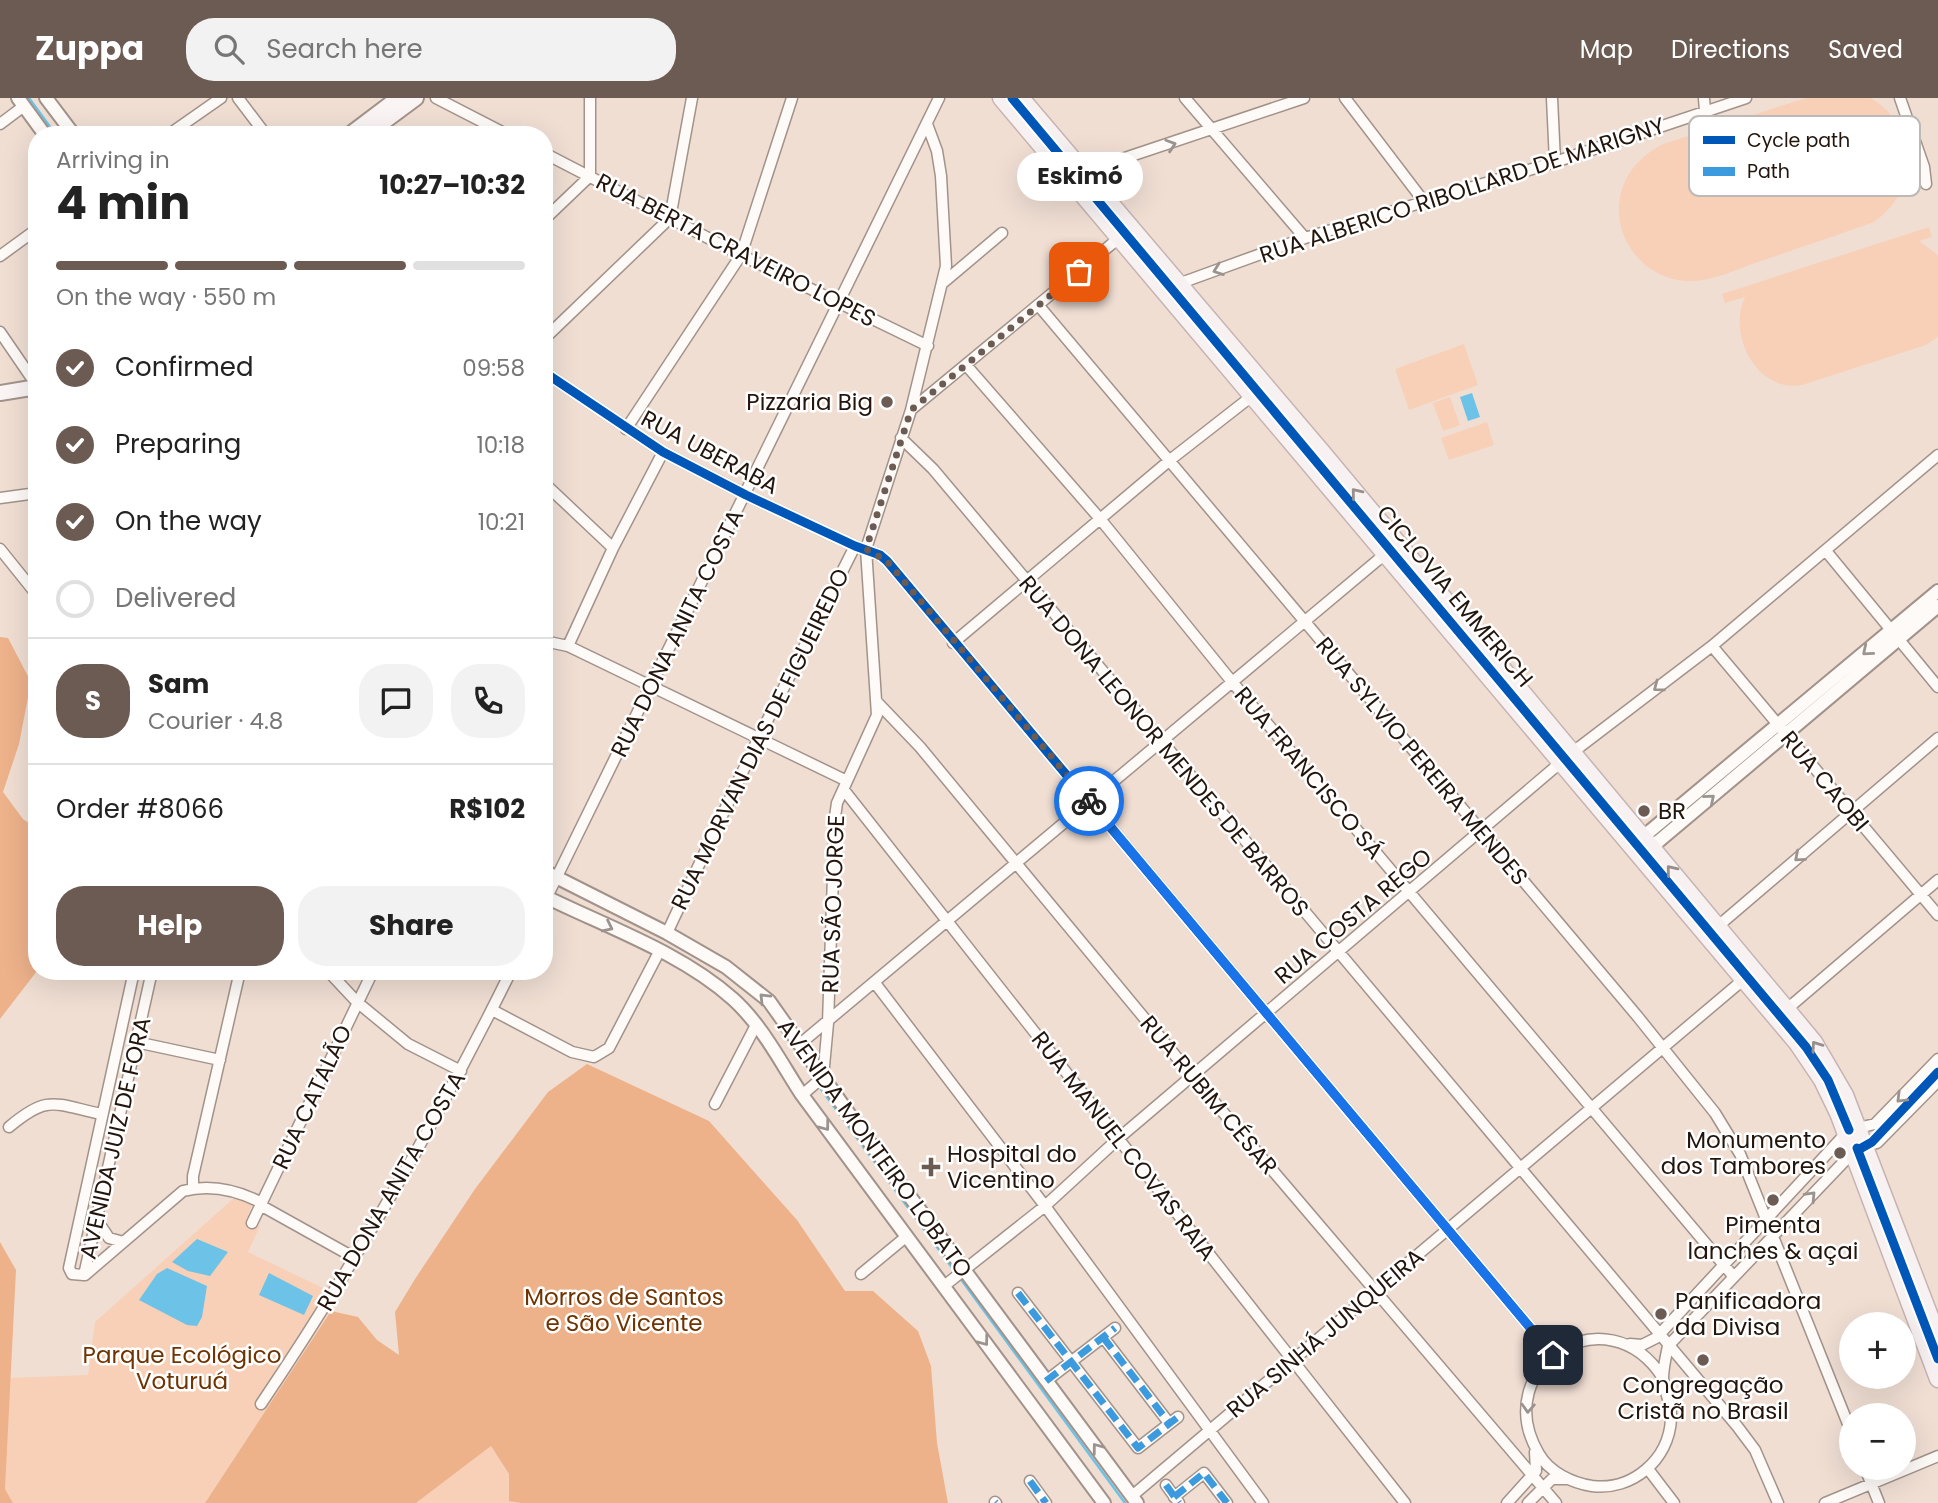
<!DOCTYPE html>
<meta charset="utf-8">
<style>
:root{--surface:#fff;--page:#f2f2f2;--text:#222;--muted:#767676;--line:#e0e0e0;--accent:#6b5b52}
body{margin:0;font-family:Poppins,sans-serif;background:var(--page);color:var(--text);height:100vh;display:flex;flex-direction:column;font-size:26px;white-space:nowrap}
*{box-sizing:border-box;margin:0}
p{font-size:23px;color:var(--muted)}
.icon{flex:none;width:38px;height:38px;fill:none;stroke:currentColor;stroke-width:2;stroke-linecap:round;stroke-linejoin:round}
.map{position:relative;flex:1;overflow:hidden}
.side{position:absolute;left:28px;top:28px;width:525px;height:854px;display:flex;flex-direction:column;background:var(--surface);border-radius:28px;box-shadow:0 7px 28px #0002}
.side>*{flex:none}
.buttons{position:absolute;left:1839px;top:1214px;display:grid;gap:14px}
.buttons a{display:grid;place-items:center;width:77px;height:77px;border-radius:50%;background:var(--surface);box-shadow:0 7px 28px #0002;font-size:35px}
.pin{position:absolute;display:grid;place-items:center;width:60px;height:60px;color:#fff;margin:-30px;border-radius:14px;box-shadow:0 4px 10px #0006}
.courier{position:absolute;display:grid;place-items:center;width:70px;height:70px;margin:-35px;border:5px solid #1a73e8;border-radius:50%;background:#fff;color:#222;box-shadow:0 2px 9px #0007}
.bubble{position:absolute;height:49px;border-radius:24px;background:var(--surface);box-shadow:0 7px 28px #0002;font-size:23px;font-weight:700;line-height:49px;text-align:center}
.head em{font-style:normal;font-weight:700}
.head div{display:flex;flex-direction:column-reverse}
.head{display:flex;align-items:center;justify-content:space-between;height:119px;padding:0 28px}
h1{font-size:46px;font-weight:700;line-height:52px}
.bar{display:grid;grid-template-columns:repeat(4,1fr);gap:10px 7px;align-content:center;height:84px;padding:0 28px}
.bar i{height:9px;border-radius:5px;background:var(--line)}
.bar .on{background:var(--accent)}
.bar p{grid-column:span 4}
.line{display:flex;align-items:center;gap:18px;padding:0 28px;border-top:2px solid var(--line)}
.line div{flex:1}
.round{display:grid;place-items:center;flex:none;width:74px;height:74px;border-radius:28px;background:var(--page)}
ol{padding:0 28px;list-style:none}
li{display:flex;align-items:center;gap:21px;height:77px}
li p{margin-inline-start:auto}
li .icon{padding:7px;border-radius:50%;background:var(--accent);color:#fff;stroke-width:4}
li:last-child{color:var(--muted)}
li i{width:38px;height:38px;border:4px solid var(--line);border-radius:50%}
.cta{display:flex;gap:14px;margin-top:auto;padding:14px 28px}
.cta a{flex:1;height:80px;border-radius:28px;background:var(--accent);color:#fff;font-size:28px;font-weight:700;line-height:80px;text-align:center}
.cta a+a{background:var(--page);color:var(--text)}
header{display:flex;align-items:center;gap:42px;box-sizing:border-box;height:98px;padding:0 35px;background:var(--accent);color:#fff}
header strong{font-size:33px}
nav{display:flex;gap:38px;margin-inline-start:auto;font-size:24px}
.search{width:490px;height:63px;background:var(--page);display:flex;align-items:center;gap:18px;box-sizing:border-box;padding:0 24px;border-radius:28px;color:var(--muted);font-size:26px}
.map>svg:first-child{display:block}
</style>
<header>
<strong>Zuppa</strong>
<div class="search"><svg class="icon" aria-label="search" viewBox="0 0 24 24"><circle cx="10" cy="10" r="6"/><path d="M15 15l6 6"/></svg>Search here</div>
<nav><a>Map</a><a>Directions</a><a>Saved</a></nav>
</header>
<div class="map">
<svg width="1938" height="1405" viewBox="0 0 1938 1405">
<rect width="100%" height="100%" fill="#f0ded3"/>
<!-- green -->
<path fill="#f8d0b7" d="M1806,0H1871C1920,30 1920,92 1874,124C1835,138 1796,151 1758,164C1737,171 1714,183 1691,183C1651,184 1617,149 1619,108C1621,79 1638,59 1663,46Z
M1929,129L1932,139L1919,143L1938,157V239L1926,247L1802,287C1757,295 1727,237 1745,199L1725,205L1722,196Z
M1464,246L1478,287L1409,312L1395,271Z
M1450,299L1460,327L1443,333L1433,305Z
M1487,324L1494,347L1449,362L1441,340Z
M235,1099L252,1107L246,1122L260,1128L248,1154L325,1191L328,1186L342,1195L205,1405H13L5,1391L9,1280L88,1277L95,1224Z
M491,1348L509,1376V1402L521,1405H416Z"/>
<!-- forest -->
<path fill="#edb28a" d="M0,539L8,540L31,584L19,646L3,694L23,721L37,731V873L0,921Z
M587,966L709,1023L797,1122L845,1193H873L918,1233L931,1268L937,1345L948,1405H521L509,1403V1376L491,1348L416,1405H205L331,1213L358,1219L377,1242L399,1257L395,1214L415,1181L475,1091L548,994Z
M0,1144L16,1172L5,1391L13,1405H0Z"/>
<!-- water -->
<path fill="#6cc2e7" d="M1472,295L1480,319L1468,323L1460,299Z
M197,1141L228,1154L210,1178L188,1173L172,1164Z
M167,1170L207,1188L202,1219L197,1228L187,1227L139,1202L157,1176Z
M269,1175L313,1198L304,1217L259,1197Z"/>
<g fill="none" stroke-linecap="round" stroke-linejoin="round">
<!-- stream -->
<path stroke="#6cc2e7" stroke-width="2.5" d="M29,0L56,37
M821,991L956,1175
M960,1180L1125,1405"/>
<defs>
<path id="minor" d="M238,0L266,37
M436,0L508,37
M1185,0L1305,140
M1345,0L1425,105
M1552,0L1555,64
M1704,0L1705,13
M1900,0L1924,69L1926,86
M0,26L24,8
M168,37L221,0
M544,55L741,157L928,248
M1083,74L1304,0
M544,122L590,78V0
M0,158L37,131
M944,184L1002,135
M1178,186L1305,140L1555,64L1746,0
M1039,208L1638,919L1715,1015L1740,1056L1852,1336
M0,234L37,288
M544,241L670,120L692,0
M966,267L1101,422L1233,585L1734,1179
M544,274L663,354L746,397L855,448L880,457L887,463L1553,1257
M912,311L1119,140
M626,331L741,157L792,0
M901,340L933,371L1737,1328L1755,1352L1778,1405
M544,385L613,450
M0,400L37,395
M0,451L37,497
M1826,453L1938,589
M544,543L568,548L847,683
M953,545L1170,362L1252,298L1267,291
M568,548L613,450L663,354
M1712,548L1938,817
M877,604L920,649L1193,979L1556,1405
M844,692L1405,1405
M544,805L939,0
M1717,829L1938,640
M667,835L758,641L855,448
M328,873L357,904L408,946L461,973
M875,885L1045,1108L1263,1405
M1787,911L1938,782
M492,912L572,954L594,959L609,950L659,854
M136,944L220,962
M800,946L1397,446
M802,997L823,979L828,925L835,719L837,705L877,617L866,451L911,312L946,168L941,78L937,53L927,26
M715,1006L756,927
M9,1029C48,996 54,1006 101,1016
M193,1091V1078L240,873
M260,1107L355,1160
M97,1122L109,1140L123,1144
M252,1125L373,873
M861,1176L907,1138
M84,1177L72,1176L69,1170L134,873
M84,1177L152,873
M85,1177L183,1093C210,1086 237,1092 262,1105
M944,1188L1045,1108L1119,1040L1573,654L1712,548L1938,357
M1018,1195L1138,1350L1178,1319
M1103,1239L1169,1325
M1630,1246L1642,1247L1656,1240L1849,1032L1875,1026L1938,961
M1663,1280C1607,1192 1487,1269 1539,1356C1549,1374 1572,1385 1592,1388C1632,1393 1669,1362 1671,1321C1672,1306 1664,1294 1663,1280C1663,1270 1666,1258 1668,1248L1857,1050L1877,1045L1938,983
M1046,1283L1115,1230
M261,1306C354,1168 437,1023 511,873
M1865,1370L1879,1405
M1648,1371L1674,1405
M1030,1383L1046,1405
M1166,1387L1179,1405
M1132,1398L1743,882
M1174,1399L1204,1375L1227,1405
M995,1404L996,1405
M1507,1405L1536,1373L1535,1354
M1528,1405L1552,1381H1566
M1825,1405L1938,1358"/>
<path id="tertiary" d="M18,0L45,37
M46,0L74,37
M1637,744L1938,493
M1647,753L1938,508
M544,773L667,835L726,869L769,903L859,1030L1137,1405
M544,798C607,829 680,854 733,901C762,927 781,965 802,997L1104,1405"/>
<path id="secondary" d="M349,37L398,0
M366,37L416,0
M0,295L37,289"/>
<path id="primary" d="M1001,0L1797,945L1822,982L1838,1015L1938,1281
M1021,0L1322,354L1814,944L1845,997L1938,1239"/>
</defs>
<!-- minor casing -->
<use href="#minor" stroke="#a2938a" stroke-width="13"/>
<!-- tertiary casing -->
<use href="#tertiary" stroke="#a2938a" stroke-width="16"/>
<!-- secondary casing -->
<use href="#secondary" stroke="#a2938a" stroke-width="18"/>
<!-- primary casing -->
<use href="#primary" stroke="#c5b4b1" stroke-width="19"/>
<!-- minor -->
<use href="#minor" stroke="#fdfaf8" stroke-width="10"/>
<!-- tertiary -->
<use href="#tertiary" stroke="#fdfaf8" stroke-width="12"/>
<!-- secondary -->
<use href="#secondary" stroke="#faf5f4" stroke-width="14"/>
<!-- primary -->
<use href="#primary" stroke="#f8f1f1" stroke-width="16"/>
<!-- quiet -->
<path stroke="#3c9ade" stroke-width="7" stroke-dasharray="14 7" stroke-linecap="butt" d="M1018,1195L1138,1350L1178,1319
M1103,1239L1169,1325
M1046,1283L1115,1230
M1030,1383L1046,1405
M1166,1387L1179,1405
M1174,1399L1204,1375L1227,1405
M995,1404L996,1405"/>
<defs>
<path id="cycleway" d="M1012,0L1806,949L1828,982L1849,1032
M544,274L663,354L746,397L855,448L880,457L887,463L1553,1257
M1857,1050L1938,1261
M1858,1052L1872,1044L1938,974"/>
</defs>
<!-- cycleway casing -->
<use href="#cycleway" stroke="#fff" stroke-width="13"/>
<!-- cycleway -->
<use href="#cycleway" stroke="#0057b8" stroke-width="9"/>
</g>
<!-- one-way arrows -->
<defs><path id="oneway-chevron" d="M-2-3.5L2.5 0L-2 3.5" fill="none" stroke-width="1.6" stroke-linecap="round" stroke-linejoin="round" transform="scale(1.75)"/></defs>
<g stroke="#9b938e">
<use href="#oneway-chevron" transform="translate(1171 47) rotate(-18)"/>
<use href="#oneway-chevron" transform="translate(1218 172) rotate(160)"/>
<use href="#oneway-chevron" transform="translate(1867 553) rotate(140)"/>
<use href="#oneway-chevron" transform="translate(1658 589) rotate(143)"/>
<use href="#oneway-chevron" transform="translate(1710 701) rotate(-40)"/>
<use href="#oneway-chevron" transform="translate(1799 759) rotate(139)"/>
<use href="#oneway-chevron" transform="translate(608 829) rotate(26)"/>
<use href="#oneway-chevron" transform="translate(764 900) rotate(-135)"/>
<use href="#oneway-chevron" transform="translate(1901 1000) rotate(135)"/>
<use href="#oneway-chevron" transform="translate(825 1028) rotate(53)"/>
<use href="#oneway-chevron" transform="translate(1811 1098) rotate(-47)"/>
<use href="#oneway-chevron" transform="translate(984 1243) rotate(53)"/>
<use href="#oneway-chevron" transform="translate(1528 1310) rotate(93)"/>
<use href="#oneway-chevron" transform="translate(1097 1350) rotate(-127)"/>
</g>
<g stroke="#988e8a">
<use href="#oneway-chevron" transform="translate(1356 395) rotate(-129)"/>
<use href="#oneway-chevron" transform="translate(1671 772) rotate(-129)"/>
<use href="#oneway-chevron" transform="translate(1816 948) rotate(-125)"/>
</g>
<g fill="none" stroke-linecap="round" stroke-linejoin="round">
<!-- done -->
<path stroke="#6b5b52" stroke-width="7" stroke-dasharray="0 12.6" d="M1079,174L911,312L866,451L887,463L1089,703"/>
<!-- route -->
<path stroke="#1a73e8" stroke-width="9" d="M1089,703L1553,1257"/>
</g>
<!-- markers -->
<g fill="#6b5b52" stroke="#fff" stroke-width="2.5">
<circle cx="887" cy="304" r="7"/>
<circle cx="1644" cy="713" r="7"/>
<circle cx="1840" cy="1055" r="7"/>
<path d="M927.5 1058.5h7v7h7v7h-7v7h-7v-7h-7v-7h7z"/>
<circle cx="1773" cy="1102" r="7"/>
<circle cx="1661" cy="1216" r="7"/>
<circle cx="1703" cy="1262" r="7"/>
</g>
<g text-anchor="middle" dominant-baseline="central" stroke-width="5" stroke-linejoin="round" paint-order="stroke">
<!-- street labels -->
<g font-size="23" fill="#23150c" stroke="#fff">
<text transform="translate(1462 92) rotate(-18)">RUA ALBERICO RIBOLLARD DE MARIGNY</text>
<text transform="translate(736 152) rotate(27)">RUA BERTA CRAVEIRO LOPES</text>
<text transform="translate(710 354) rotate(28)">RUA UBERABA</text>
<text transform="translate(1455 498) rotate(50)">CICLOVIA EMMERICH</text>
<text transform="translate(677 535) rotate(-64)">RUA DONA ANITA COSTA</text>
<text transform="translate(760 641) rotate(-64)">RUA MORVAN DIAS DE FIGUEIREDO</text>
<text transform="translate(1164 648) rotate(50)">RUA DONA LEONOR MENDES DE BARROS</text>
<text transform="translate(1422 663) rotate(50)">RUA SYLVIO PEREIRA MENDES</text>
<text transform="translate(1309 675) rotate(50)">RUA FRANCISCO SÁ</text>
<text transform="translate(1825 683) rotate(50)">RUA CAOBI</text>
<text transform="translate(833 806) rotate(-88)">RUA SÃO JORGE</text>
<text transform="translate(1353 818) rotate(-40)">RUA COSTA REGO</text>
<text transform="translate(1209 997) rotate(50)">RUA RUBIM CÉSAR</text>
<text transform="translate(312 999) rotate(-65)">RUA CATALÃO</text>
<text transform="translate(115 1040) rotate(-77)">AVENIDA JUIZ DE FORA</text>
<text transform="translate(1124 1048) rotate(52)">RUA MANUEL COVAS RAIA</text>
<text transform="translate(875 1050) rotate(54)">AVENIDA MONTEIRO LOBATO</text>
<text transform="translate(391 1093) rotate(-60)">RUA DONA ANITA COSTA</text>
<text transform="translate(1325 1235) rotate(-40)">RUA SINHÁ JUNQUEIRA</text>
</g>
<!-- poi labels -->
<g font-size="23" fill="#23150c" stroke="#fff" text-anchor="start">
<text x="873" y="304" text-anchor="end">Pizzaria Big</text>
<text x="1658" y="713">BR</text>
<text x="1826" y="1042" text-anchor="end">Monumento<tspan x="1826" dy="26">dos Tambores</tspan></text>
<text x="947" y="1056">Hospital do<tspan x="947" dy="26">Vicentino</tspan></text>
<text x="1773" y="1127" text-anchor="middle">Pimenta<tspan x="1773" dy="26">lanches &amp; açai</tspan></text>
<text x="1675" y="1203">Panificadora<tspan x="1675" dy="26">da Divisa</tspan></text>
<text x="1703" y="1287" text-anchor="middle">Congregação<tspan x="1703" dy="26">Cristã no Brasil</tspan></text>
</g>
<!-- park labels -->
<g font-size="23" fill="#6f3401" stroke="#fff">
<text x="624" y="1199">Morros de Santos<tspan x="624" dy="26">e São Vicente</tspan></text>
<text x="182" y="1257">Parque Ecológico<tspan x="182" dy="26">Voturuá</tspan></text>
</g>
</g>
<!-- legend -->
<rect x="1689" y="18" width="231" height="80" rx="10" fill="#fff" stroke="#bdb9b6" stroke-width="2"/>
<rect x="1703" y="38" width="32" height="8" fill="#0057b8"/>
<rect x="1703" y="69" width="32" height="9" fill="#3c9ade"/>
<g font-size="19" fill="#23150c">
<text x="1747" y="49">Cycle path</text>
<text x="1747" y="80">Path</text>
</g>
</svg>
<div class="buttons">
<a>+</a>
<a>−</a>
</div>
<div class="pin" style="left:1079px;top:174px;background:#ea580c"><svg class="icon" aria-label="bag" viewBox="0 0 24 24"><path d="M5 8h14l-1 12H6zM9 8a3 3 0 0 1 6 0"/></svg></div>
<div class="pin" style="left:1553px;top:1257px;background:#1f2937"><svg class="icon" aria-label="home" viewBox="0 0 24 24"><path d="M3 11l9-7 9 7M6 9v11h12V9"/></svg></div>
<div class="courier" style="left:1089px;top:703px"><svg class="icon" aria-label="bike" viewBox="0 0 24 24"><circle cx="6" cy="16" r="4"/><circle cx="18" cy="16" r="4"/><path d="M6 16l4-8h5l3 8M10 8l3 8H6M13 5h3"/></svg></div>
<div class="bubble" style="left:1017px;top:54px;width:126px">Eskimó</div>
<section class="side">
<div class="head"><div><h1>4 min</h1><p>Arriving in</p></div><em>10:27–10:32</em></div>
<div class="bar"><i class="on"></i><i class="on"></i><i class="on"></i><i></i><p>On the way · 550 m</p></div>
<ol>
<li><svg class="icon" aria-label="check" viewBox="0 0 24 24"><path d="M5 12l5 5 9-10"/></svg>Confirmed<p>09:58</p></li>
<li><svg class="icon" aria-label="check" viewBox="0 0 24 24"><path d="M5 12l5 5 9-10"/></svg>Preparing<p>10:18</p></li>
<li><svg class="icon" aria-label="check" viewBox="0 0 24 24"><path d="M5 12l5 5 9-10"/></svg>On the way<p>10:21</p></li>
<li><i></i>Delivered</li>
</ol>
<div class="line" style="height:126px"><b class="round" style="background:var(--accent);color:#fff">S</b><div><b>Sam</b><p>Courier · 4.8</p></div><a class="round"><svg class="icon" aria-label="chat" viewBox="0 0 24 24"><path d="M4 5h16v11H9l-5 4z"/></svg></a><a class="round"><svg class="icon" aria-label="phone" viewBox="0 0 24 24"><path d="M5 4h4l2 5-3 2q2 4 5 5l2-3 5 2v4C11 20 4 13 5 4z"/></svg></a></div>
<div class="line" style="height:91px"><div>Order #8066</div><b>R$102</b></div>
<div class="cta"><a>Help</a><a>Share</a></div>
</section>
</div>
